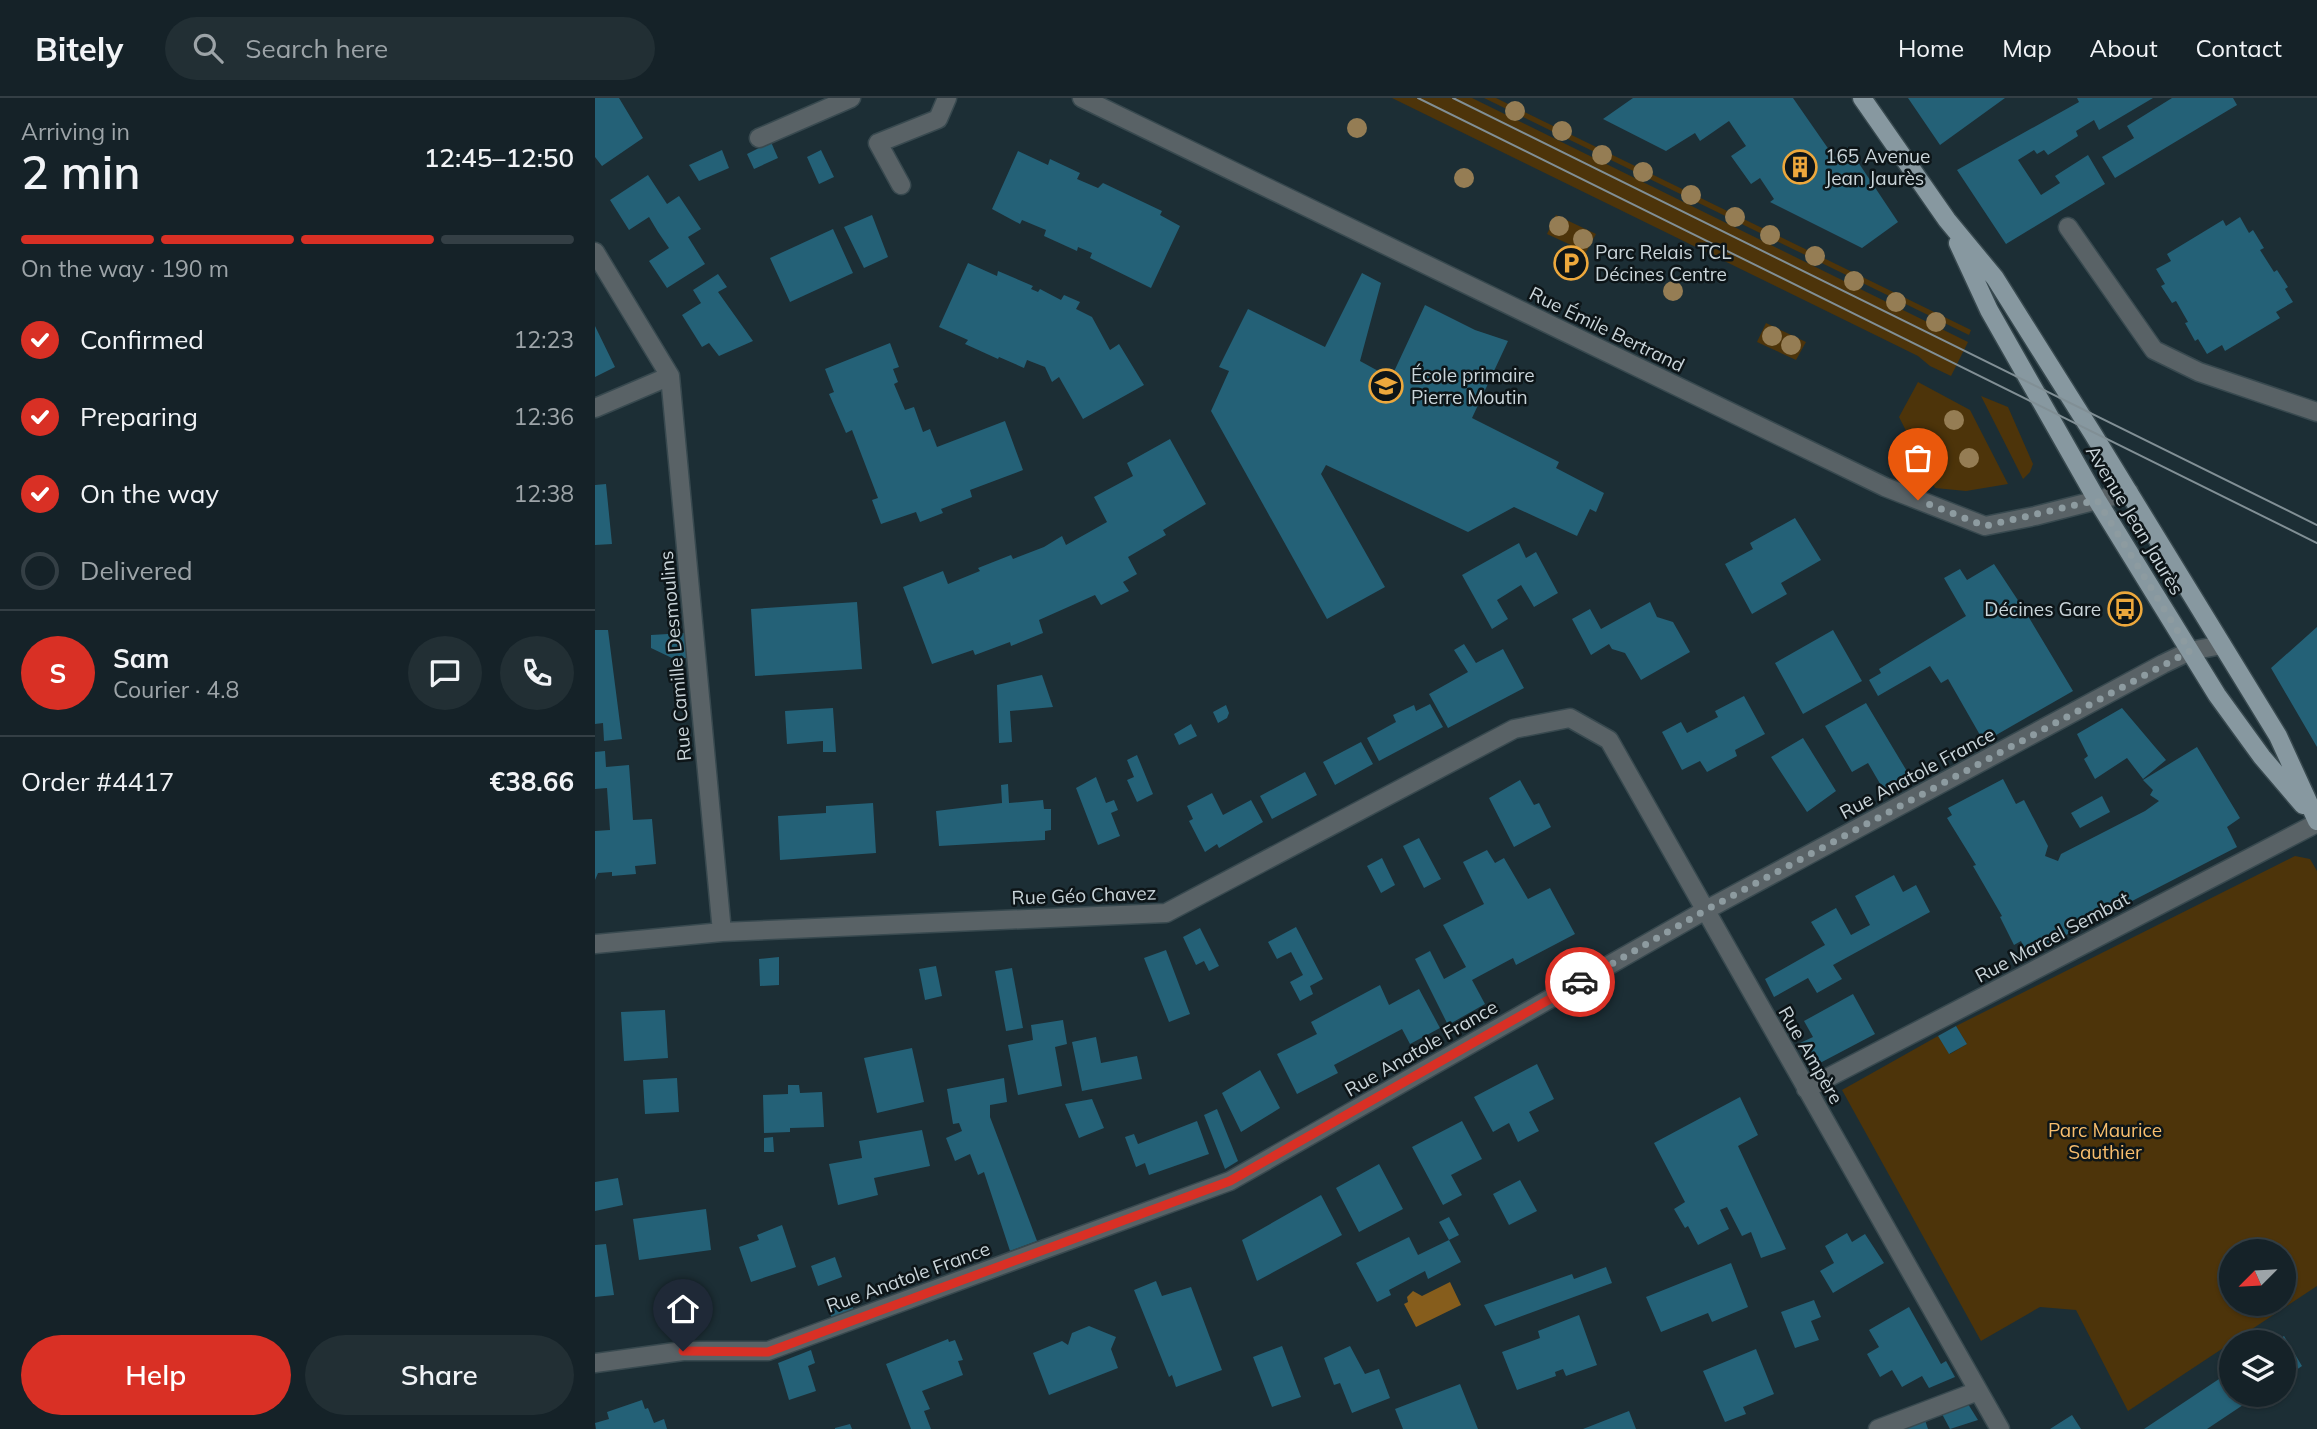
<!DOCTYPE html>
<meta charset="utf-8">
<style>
:root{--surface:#152228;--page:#222f34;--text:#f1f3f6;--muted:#9da4a8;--line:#343f45;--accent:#d93025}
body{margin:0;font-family:Mulish,sans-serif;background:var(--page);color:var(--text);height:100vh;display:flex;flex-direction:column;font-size:26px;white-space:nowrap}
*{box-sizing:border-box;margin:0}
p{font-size:23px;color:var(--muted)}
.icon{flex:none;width:38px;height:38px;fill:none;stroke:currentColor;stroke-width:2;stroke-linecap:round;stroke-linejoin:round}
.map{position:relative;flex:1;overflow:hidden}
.sheet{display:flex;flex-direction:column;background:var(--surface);width:595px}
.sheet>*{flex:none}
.needle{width:46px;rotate:246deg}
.controls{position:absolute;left:1624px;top:1141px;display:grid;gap:14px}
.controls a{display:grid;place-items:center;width:77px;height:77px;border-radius:50%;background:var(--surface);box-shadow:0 2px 5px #0004,0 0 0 2px var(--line);font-size:35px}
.pin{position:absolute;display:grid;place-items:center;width:60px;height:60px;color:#fff;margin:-72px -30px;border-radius:50% 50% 50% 0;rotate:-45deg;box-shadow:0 0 7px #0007}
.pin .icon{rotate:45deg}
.courier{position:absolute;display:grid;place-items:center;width:70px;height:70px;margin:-35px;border:5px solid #d93025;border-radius:50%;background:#fff;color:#222;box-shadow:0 2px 9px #0007}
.overview em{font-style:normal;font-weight:600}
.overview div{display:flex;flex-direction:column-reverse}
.overview{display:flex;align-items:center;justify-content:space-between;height:119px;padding:0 21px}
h1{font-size:46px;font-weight:600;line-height:52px}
.bar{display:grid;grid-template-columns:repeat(4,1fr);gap:10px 7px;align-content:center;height:84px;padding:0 21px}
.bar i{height:9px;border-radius:5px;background:var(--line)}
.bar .current{background:var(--accent)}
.bar p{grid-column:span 4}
.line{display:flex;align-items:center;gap:18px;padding:0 21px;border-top:2px solid var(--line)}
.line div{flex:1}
.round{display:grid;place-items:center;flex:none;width:74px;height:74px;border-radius:37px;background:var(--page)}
ol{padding:0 21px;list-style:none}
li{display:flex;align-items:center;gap:21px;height:77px}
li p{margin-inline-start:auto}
li .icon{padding:7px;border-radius:50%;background:var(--accent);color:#fff;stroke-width:4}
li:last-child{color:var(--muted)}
li i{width:38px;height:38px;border:4px solid var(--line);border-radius:50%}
.primary-button{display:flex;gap:14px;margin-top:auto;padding:14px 21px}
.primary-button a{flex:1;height:80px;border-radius:42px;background:var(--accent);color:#fff;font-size:28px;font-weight:600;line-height:80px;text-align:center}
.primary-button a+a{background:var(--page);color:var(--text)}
header{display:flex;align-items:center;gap:42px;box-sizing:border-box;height:98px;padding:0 35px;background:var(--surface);border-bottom:2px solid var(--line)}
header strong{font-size:33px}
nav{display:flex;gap:38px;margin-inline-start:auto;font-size:24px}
.search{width:490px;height:63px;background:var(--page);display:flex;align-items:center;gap:18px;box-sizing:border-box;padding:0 24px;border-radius:38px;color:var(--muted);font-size:26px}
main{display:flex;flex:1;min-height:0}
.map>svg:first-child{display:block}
</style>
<header>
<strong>Bitely</strong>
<div class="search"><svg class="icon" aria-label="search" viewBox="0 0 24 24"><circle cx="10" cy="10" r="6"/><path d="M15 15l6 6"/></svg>Search here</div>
<nav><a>Home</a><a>Map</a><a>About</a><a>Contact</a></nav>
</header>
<main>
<section class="sheet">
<div class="overview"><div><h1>2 min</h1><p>Arriving in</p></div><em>12:45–12:50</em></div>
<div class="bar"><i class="current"></i><i class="current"></i><i class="current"></i><i></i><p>On the way · 190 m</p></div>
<ol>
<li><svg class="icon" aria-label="check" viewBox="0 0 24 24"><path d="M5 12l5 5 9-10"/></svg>Confirmed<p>12:23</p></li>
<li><svg class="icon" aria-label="check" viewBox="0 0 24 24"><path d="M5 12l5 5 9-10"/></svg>Preparing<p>12:36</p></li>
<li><svg class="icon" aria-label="check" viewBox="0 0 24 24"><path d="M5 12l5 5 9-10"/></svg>On the way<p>12:38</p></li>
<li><i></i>Delivered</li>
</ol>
<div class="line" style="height:126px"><b class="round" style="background:var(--accent);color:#fff">S</b><div><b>Sam</b><p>Courier · 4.8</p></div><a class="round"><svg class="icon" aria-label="chat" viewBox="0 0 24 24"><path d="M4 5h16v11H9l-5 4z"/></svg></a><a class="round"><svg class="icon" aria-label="phone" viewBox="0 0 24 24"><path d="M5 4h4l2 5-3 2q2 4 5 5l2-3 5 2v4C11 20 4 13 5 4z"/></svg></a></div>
<div class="line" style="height:91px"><div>Order #4417</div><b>€38.66</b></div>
<div class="primary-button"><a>Help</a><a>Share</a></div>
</section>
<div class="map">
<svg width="1722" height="1331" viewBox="0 0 1722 1331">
<rect width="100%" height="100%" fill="#1c2e35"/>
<!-- green -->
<path fill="#4d340a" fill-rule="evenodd" d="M797,0H877L1373,244L1356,278L1335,268L1323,258Z
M889,0H901L1376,232L1374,237Z
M961,117L1001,136L991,154L952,136Z
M1171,225L1211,244L1201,262L1162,244Z
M1323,284L1375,312L1413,386L1371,393L1340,390L1304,319Z
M1386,298L1413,309L1438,366L1435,374L1428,381Z
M1700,758L1715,761L1722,773V1188L1533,1313L1481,1212L1445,1209L1386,1243L1247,992L1343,938L1355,956L1372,946L1361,928ZM1636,1153H1689V1206H1636Z"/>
<!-- water -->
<path fill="#865d1c" d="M855,1184L866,1207L821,1229L809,1206L813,1204L812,1199L818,1193L827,1198Z"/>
<!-- building -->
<path fill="#246177" d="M0,0H24L48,40L7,68L0,59Z
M1038,0H1198L1239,59L1253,49L1303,124L1267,150L1175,104L1179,101L1165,80L1156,86L1136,58L1151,48L1134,23L1105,43L1100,35L1071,53L1008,21Z
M1313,0H1410L1345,47Z
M1482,0H1558L1504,32L1499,22L1481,33L1483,38L1453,57L1449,52L1442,56L1439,52L1423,62L1446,97L1465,85L1460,78L1493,57L1510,86L1411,146L1362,72L1484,4Z
M1577,0H1638L1642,7L1520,80L1507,59L1539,40L1532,28Z
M176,44L183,60L159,71L152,56Z
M127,52L134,70L104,83L94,67Z
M226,52L239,79L224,86L212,59Z
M423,53L453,67L455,61L485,75L482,81L503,90L508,85L567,113L565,117L585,128L556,190L495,160L497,155L483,149L482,153L449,138L451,132L427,122L425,126L397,111Z
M53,77L72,106L84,98L106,131L93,139L110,166L72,190L54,163L74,150L63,134L54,119L34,132L15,102Z
M277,117L293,159L269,170L249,129Z
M1645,119L1654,135L1658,132L1669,150L1665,152L1679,174L1682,172L1693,189L1690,191L1698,204L1681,214L1685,220L1630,253L1627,247L1612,256L1603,241L1600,243L1590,225L1593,224L1581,203L1577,205L1566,188L1570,186L1561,171L1576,163L1572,156L1628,122L1631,128Z
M238,131L258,175L195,204L175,160Z
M373,165L402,178L403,173L438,188L436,191L443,194L445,191L466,202L469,197L485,204L481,211L497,219L515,252L524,246L549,287L488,321L464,279L457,284L450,269L432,262L429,270L404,259L403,261L370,246L373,242L344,229Z
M767,175L786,185L765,263L796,280L830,207L880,232L913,243L877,320L964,364L961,370L1009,395L1001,414L995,411L982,438L919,409L873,434L731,367L726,376L790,489L732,521L616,313L634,273L624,269L653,211L730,249Z
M123,176L132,189L123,194L158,243L124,258L114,245L107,249L87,217L106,205L98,192Z
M0,228L20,269L0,279Z
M295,245L304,269L298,271L303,284L299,286L310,312L319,309L328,334L335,331L342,349L410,323L428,372L375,392L377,399L346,411L348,415L325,424L321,414L286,426L277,402L283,400L257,332L251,335L234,296L239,294L230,271Z
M575,341L611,406L568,432L571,437L533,459L542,476L528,484L534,493L506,507L500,497L444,522L448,535L416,548L415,544L380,557L378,552L337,566L308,489L348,473L353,486L385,473L383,470L416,457L418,461L449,449L467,438L471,447L512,424L499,399L538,378L532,365Z
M11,386L17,446L0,447V387Z
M1200,420L1226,462L1186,485L1192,496L1157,516L1130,466L1158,451L1155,445Z
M924,445L931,460L941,454L963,495L939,509L926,487L902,502L913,521L897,531L867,477Z
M1399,466L1430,513L1478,593L1389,644L1353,581L1346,585L1335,568L1283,598L1274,582L1286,575L1284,571L1371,518L1349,480L1365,471L1372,482Z
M262,504L267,571L160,578L156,511Z
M1055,504L1062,519L1078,524L1095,554L1046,582L1030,555L1017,551L1014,546L996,557L977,521L995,511L1006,531Z
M1722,529V649L1676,570Z
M0,532H13L27,641L9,643L8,625L0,626Z
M1238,532L1267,583L1208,616L1180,565Z
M90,535L92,560H77L56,550V537Z
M869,546L881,565L908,551L929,590L853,630L834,596L873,574L859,552Z
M447,577L458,609L415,613L417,644L404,645L402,587Z
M1149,598L1170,636L1140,652L1142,658L1112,674L1105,663L1087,672L1067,634L1086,624L1092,635L1123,619L1120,613Z
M1271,605L1316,680L1291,696L1273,665L1257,674L1230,628Z
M835,606L848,629L784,663L772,640L801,624L798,617L819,607L821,613Z
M631,607L634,615L632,620L623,625L618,614Z
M238,610L241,654H228V643L192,646L190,613Z
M1527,610L1571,662L1548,681L1532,660L1500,681L1489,661L1493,658L1482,636Z
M596,626L602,638L584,647L579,636Z
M1208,640L1241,693L1212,714L1176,659Z
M766,644L778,666L740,687L728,664Z
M1602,649L1645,720L1632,729L1642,749L1432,857L1426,843L1419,847L1405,819L1407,818L1378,768L1381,767L1352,720L1357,717L1353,710L1408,681L1421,706L1429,702L1453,748L1450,758L1463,763L1466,756L1550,713L1564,703L1555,697L1558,692L1548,682Z
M10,653L11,669L34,667L38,722L57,721L61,766L40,768L41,776L17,778V774L3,775L0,782V733L15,732L12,690L0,691V654Z
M542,657L558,696L542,704L532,682L539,679L532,662Z
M710,674L722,697L677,721L665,698Z
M501,679L511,705L519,702L523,712L516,715L525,738L503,747L481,690Z
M925,682L939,707L944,705L956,729L919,749L894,700Z
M413,686L414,705L448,702L449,711H456V732L450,733V742L344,748L341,713L407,705L406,687Z
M617,695L628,717L656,702L668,724L624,750L622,746L610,754L594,723L598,721L592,708Z
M1507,698L1515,714L1485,730L1476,715Z
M278,705L281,755L185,762L183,718L231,715V708Z
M824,740L846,781L829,790L808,748Z
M892,752L900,765L909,760L933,801L955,790L980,836L921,867L918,860L877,882L890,906L853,927L820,861L835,853L849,881L871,869L848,827L889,806L868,764Z
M787,760L800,787L786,795L772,768Z
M1299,777L1308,794L1321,787L1335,814L1238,867L1247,881L1222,895L1213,880L1179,899L1170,881L1230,847L1216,824L1241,810L1256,837L1275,827L1260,798Z
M701,829L728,881L715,888L718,896L705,903L695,884L708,877L696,854L682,861L673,844Z
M605,830L624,868L614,873L609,863L601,867L588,839Z
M571,852L595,916L574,924L549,860Z
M184,859V887L165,888L164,861Z
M341,868L347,898L330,902L324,871Z
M417,870L428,930L411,933L400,873Z
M785,887L794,907L824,891L845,930L815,946L807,931L739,967L743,975L702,996L682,956L722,936L716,924Z
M1258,896L1280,936L1225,965L1216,966L1205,945L1218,939L1209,923Z
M70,912L73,960L29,963L26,914Z
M468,922L472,946L460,949L467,988L423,997L413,947L438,942L436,927Z
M1361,928L1372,946L1354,956L1343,938Z
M501,939L506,965L542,958L547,981L487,993L477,944Z
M317,950L329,1004L282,1015L269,960Z
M942,966L959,1001L934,1014L944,1033L923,1044L914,1025L898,1034L879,999Z
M665,972L685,1010L646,1034L627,995Z
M82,980L84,1014L50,1016L48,982Z
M409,980L412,1004L395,1007V1019L442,1143L415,1153L389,1074L383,1077L375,1056L360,1063L351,1040L367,1033L364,1025L358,1026L352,991Z
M193,987H204L205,995L227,994L229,1029L195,1030V1034L169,1035L168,997L193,996Z
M1145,999L1163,1037L1143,1048L1191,1151L1166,1160L1156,1134L1147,1138L1132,1109L1125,1112L1134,1131L1103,1147L1093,1128L1090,1130L1079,1111L1090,1104L1059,1045Z
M497,1001L509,1030L484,1040L470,1006Z
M622,1011L643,1063L630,1071L609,1017Z
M602,1023L614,1056L554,1077L550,1065L541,1069L530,1039L539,1036L543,1046Z
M867,1023L887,1061L856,1077L867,1097L848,1107L817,1049Z
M327,1032L335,1068L279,1080L283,1097L243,1107L234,1066L267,1060L264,1043Z
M178,1039L179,1054H169V1040Z
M784,1066L808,1111L764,1134L741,1090Z
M23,1080L28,1107L0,1113V1084Z
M925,1082L942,1113L914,1127L898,1096Z
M726,1097L747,1137L662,1183L647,1142Z
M111,1111L116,1152L44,1162L38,1121Z
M854,1119L864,1137L854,1142L866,1164L833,1181L830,1173L794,1192L796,1197L782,1204L761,1165L814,1139L823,1157L854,1142L844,1124Z
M187,1127L201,1169L156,1184L144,1149L164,1142L162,1137Z
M1252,1135L1257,1144L1270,1136L1289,1165L1238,1195L1225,1173L1239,1165L1230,1148Z
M11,1146L19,1197L0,1199V1147Z
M240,1159L247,1179L223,1188L216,1168Z
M1136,1165L1153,1209L1117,1224L1113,1215L1066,1234L1051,1199Z
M1011,1169L1017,1185L900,1228L889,1207L977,1176L979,1181Z
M561,1183L567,1198L596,1189L627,1272L581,1289L577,1277L574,1279L539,1192Z
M254,1198L259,1213L237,1221L232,1206Z
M1219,1202L1226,1219L1216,1223L1224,1242L1200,1250L1186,1214Z
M1314,1209L1346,1266L1351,1263L1360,1279L1334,1290L1327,1278L1307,1289L1297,1272L1285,1279L1272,1256L1284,1249L1274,1232Z
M984,1217L1002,1267L971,1278L968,1271L960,1274L961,1278L922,1292L907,1254L945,1240L943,1233Z
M494,1228L521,1239L516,1251L523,1270L454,1297L438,1255L467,1243L473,1247L477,1235Z
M1689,1238L1707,1268L1689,1280V1244H1680Z
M353,1241L354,1244L360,1242L368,1262L363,1263L368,1277L327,1293L335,1311L329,1313L336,1331H316L291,1266Z
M687,1248L706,1299L677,1309L658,1259Z
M755,1248L770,1276L784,1271L795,1300L757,1315L745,1285L739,1287L729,1260Z
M1161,1251L1179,1296L1148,1309L1151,1316L1130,1324L1108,1273Z
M216,1252L220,1265L213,1268L221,1293L194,1302L183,1265Z
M1636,1273V1297H1663L1612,1331H1549Z
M865,1286L883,1331H808L800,1311Z
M47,1302L50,1311L53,1310L59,1325L69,1321L72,1331H1L0,1325L14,1321L12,1314Z
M1373,1306L1383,1322L1355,1331L1347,1316Z
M1034,1313L1041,1331H988Z
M1477,1317L1486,1331H1455Z
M1330,1322L1333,1331H1308Z
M255,1326L257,1331H240V1330Z"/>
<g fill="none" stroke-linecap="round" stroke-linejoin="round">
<defs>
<path id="minor" d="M487,0L1290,389L1390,428L1440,418L1534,394
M164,40L256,0
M306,87L283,45L343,21L352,0
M1473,129L1559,252L1604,274L1722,314
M0,154L75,278L127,834
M0,310L75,278
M0,846L127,834L571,815L919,631L975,620L1014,642L1405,1331
M1211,991L1722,725
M0,1265L88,1253H173L635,1083L1109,813L1568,566L1595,553L1627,547
M1283,1331L1383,1293"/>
<path id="major" d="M1267,0L1352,122L1400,180L1498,336L1683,638L1722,723
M1363,145L1394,212L1502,402L1622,597L1667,659L1708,707"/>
</defs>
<!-- minor casing -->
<use href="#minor" stroke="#38494f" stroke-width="21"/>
<!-- major casing -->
<use href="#major" stroke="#38494f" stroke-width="21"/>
<!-- minor -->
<use href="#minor" stroke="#596266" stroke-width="18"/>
<!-- major -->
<use href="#major" stroke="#8798a0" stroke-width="18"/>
<!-- tram -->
<path stroke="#818f95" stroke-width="2" d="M823,0L1722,445
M858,0L1722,427"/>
</g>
<!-- trees -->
<g fill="#957d54">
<circle cx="920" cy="13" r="10"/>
<circle cx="762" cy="30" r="10"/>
<circle cx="967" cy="33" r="10"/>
<circle cx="1007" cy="57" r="10"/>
<circle cx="1048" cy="74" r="10"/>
<circle cx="869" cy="80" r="10"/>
<circle cx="1096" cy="97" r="10"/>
<circle cx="1140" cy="119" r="10"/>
<circle cx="964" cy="128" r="10"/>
<circle cx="1175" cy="137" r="10"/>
<circle cx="988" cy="141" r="10"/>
<circle cx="1220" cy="158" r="10"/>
<circle cx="1259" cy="183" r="10"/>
<circle cx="1078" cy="193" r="10"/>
<circle cx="1301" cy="204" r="10"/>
<circle cx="1341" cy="224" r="10"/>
<circle cx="1177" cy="238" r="10"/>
<circle cx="1196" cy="247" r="10"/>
<circle cx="1359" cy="322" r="10"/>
<circle cx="1374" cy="360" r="10"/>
</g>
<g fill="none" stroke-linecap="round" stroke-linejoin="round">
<!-- done -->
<path stroke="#8d9ba0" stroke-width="7" stroke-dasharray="0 12.6" d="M985,884L1109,813L1595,553L1502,402L1390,428L1323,402"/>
<!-- route -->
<path stroke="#d93025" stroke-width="9" d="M88,1253L173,1254L635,1083L985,884"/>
</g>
<!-- icons -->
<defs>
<symbol id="building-ring" viewBox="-11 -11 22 22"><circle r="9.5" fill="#0d1518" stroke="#eda83c" stroke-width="1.5"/><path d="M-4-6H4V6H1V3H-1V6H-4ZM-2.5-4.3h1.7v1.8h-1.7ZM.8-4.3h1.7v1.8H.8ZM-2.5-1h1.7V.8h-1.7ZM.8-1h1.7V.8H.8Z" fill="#eda83c"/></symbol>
<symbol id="parking-ring" viewBox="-11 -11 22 22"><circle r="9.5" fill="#0d1518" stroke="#eda83c" stroke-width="1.5"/><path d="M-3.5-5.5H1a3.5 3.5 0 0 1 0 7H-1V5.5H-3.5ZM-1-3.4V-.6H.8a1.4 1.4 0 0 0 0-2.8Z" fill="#eda83c"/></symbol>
<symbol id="school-ring" viewBox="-11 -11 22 22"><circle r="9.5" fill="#0d1518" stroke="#eda83c" stroke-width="1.5"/><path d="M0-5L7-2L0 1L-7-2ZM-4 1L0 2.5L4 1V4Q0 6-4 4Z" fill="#eda83c"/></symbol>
<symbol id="bus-ring" viewBox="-11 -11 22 22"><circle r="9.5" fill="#0d1518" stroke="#eda83c" stroke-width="1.5"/><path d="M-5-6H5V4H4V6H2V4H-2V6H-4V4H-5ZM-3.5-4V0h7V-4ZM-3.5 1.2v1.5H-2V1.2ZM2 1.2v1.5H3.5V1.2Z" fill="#eda83c"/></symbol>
</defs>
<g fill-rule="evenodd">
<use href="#building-ring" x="1186" y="50" width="38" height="38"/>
<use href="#parking-ring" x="957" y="146" width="38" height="38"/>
<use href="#school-ring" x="772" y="269" width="38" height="38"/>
<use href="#bus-ring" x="1511" y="492" width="38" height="38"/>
</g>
<g text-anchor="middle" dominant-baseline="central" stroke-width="5" stroke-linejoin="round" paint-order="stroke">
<!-- poi labels -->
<g font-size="19" fill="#cad5da" stroke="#0d1518" text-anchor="start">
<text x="1230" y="58">165 Avenue<tspan x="1230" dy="22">Jean Jaurès</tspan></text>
<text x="1000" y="154">Parc Relais TCL<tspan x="1000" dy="22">Décines Centre</tspan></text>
<text x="816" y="277">École primaire<tspan x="816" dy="22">Pierre Moutin</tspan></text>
<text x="1506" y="511" text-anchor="end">Décines Gare</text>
</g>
<!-- street labels -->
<g font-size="19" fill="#cad5da" stroke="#0d1518">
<text transform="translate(1012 231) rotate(26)">Rue Émile Bertrand</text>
<text transform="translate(1540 422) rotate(59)">Avenue Jean Jaurès</text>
<text transform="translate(80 558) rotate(-95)">Rue Camille Desmoulins</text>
<text transform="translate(1322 675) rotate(-28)">Rue Anatole France</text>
<text transform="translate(489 797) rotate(-2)">Rue Géo Chavez</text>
<text transform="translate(1457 839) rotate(-28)">Rue Marcel Sembat</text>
<text transform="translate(826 950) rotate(-30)">Rue Anatole France</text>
<text transform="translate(1216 957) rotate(60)">Rue Ampère</text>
<text transform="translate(313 1179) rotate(-20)">Rue Anatole France</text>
</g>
<!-- park labels -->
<g font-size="19" fill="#f8be6d" stroke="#0d1518">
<text x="1510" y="1032">Parc Maurice<tspan x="1510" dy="22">Sauthier</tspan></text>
</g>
</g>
</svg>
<div class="controls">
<a><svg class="needle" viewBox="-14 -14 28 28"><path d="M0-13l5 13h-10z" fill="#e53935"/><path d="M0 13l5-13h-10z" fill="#9da4a8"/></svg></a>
<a><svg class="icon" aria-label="layers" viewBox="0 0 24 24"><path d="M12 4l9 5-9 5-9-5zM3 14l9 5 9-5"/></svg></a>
</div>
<div class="pin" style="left:1323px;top:402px;background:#ea580c"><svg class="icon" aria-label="bag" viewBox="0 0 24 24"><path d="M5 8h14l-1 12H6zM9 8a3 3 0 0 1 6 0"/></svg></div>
<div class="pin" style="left:88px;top:1253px;background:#1f2937"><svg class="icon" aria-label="home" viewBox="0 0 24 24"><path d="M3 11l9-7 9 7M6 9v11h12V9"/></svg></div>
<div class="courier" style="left:985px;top:884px"><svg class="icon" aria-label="car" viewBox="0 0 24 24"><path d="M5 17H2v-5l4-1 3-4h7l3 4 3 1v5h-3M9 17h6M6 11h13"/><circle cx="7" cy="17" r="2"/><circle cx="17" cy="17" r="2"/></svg></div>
</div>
</main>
